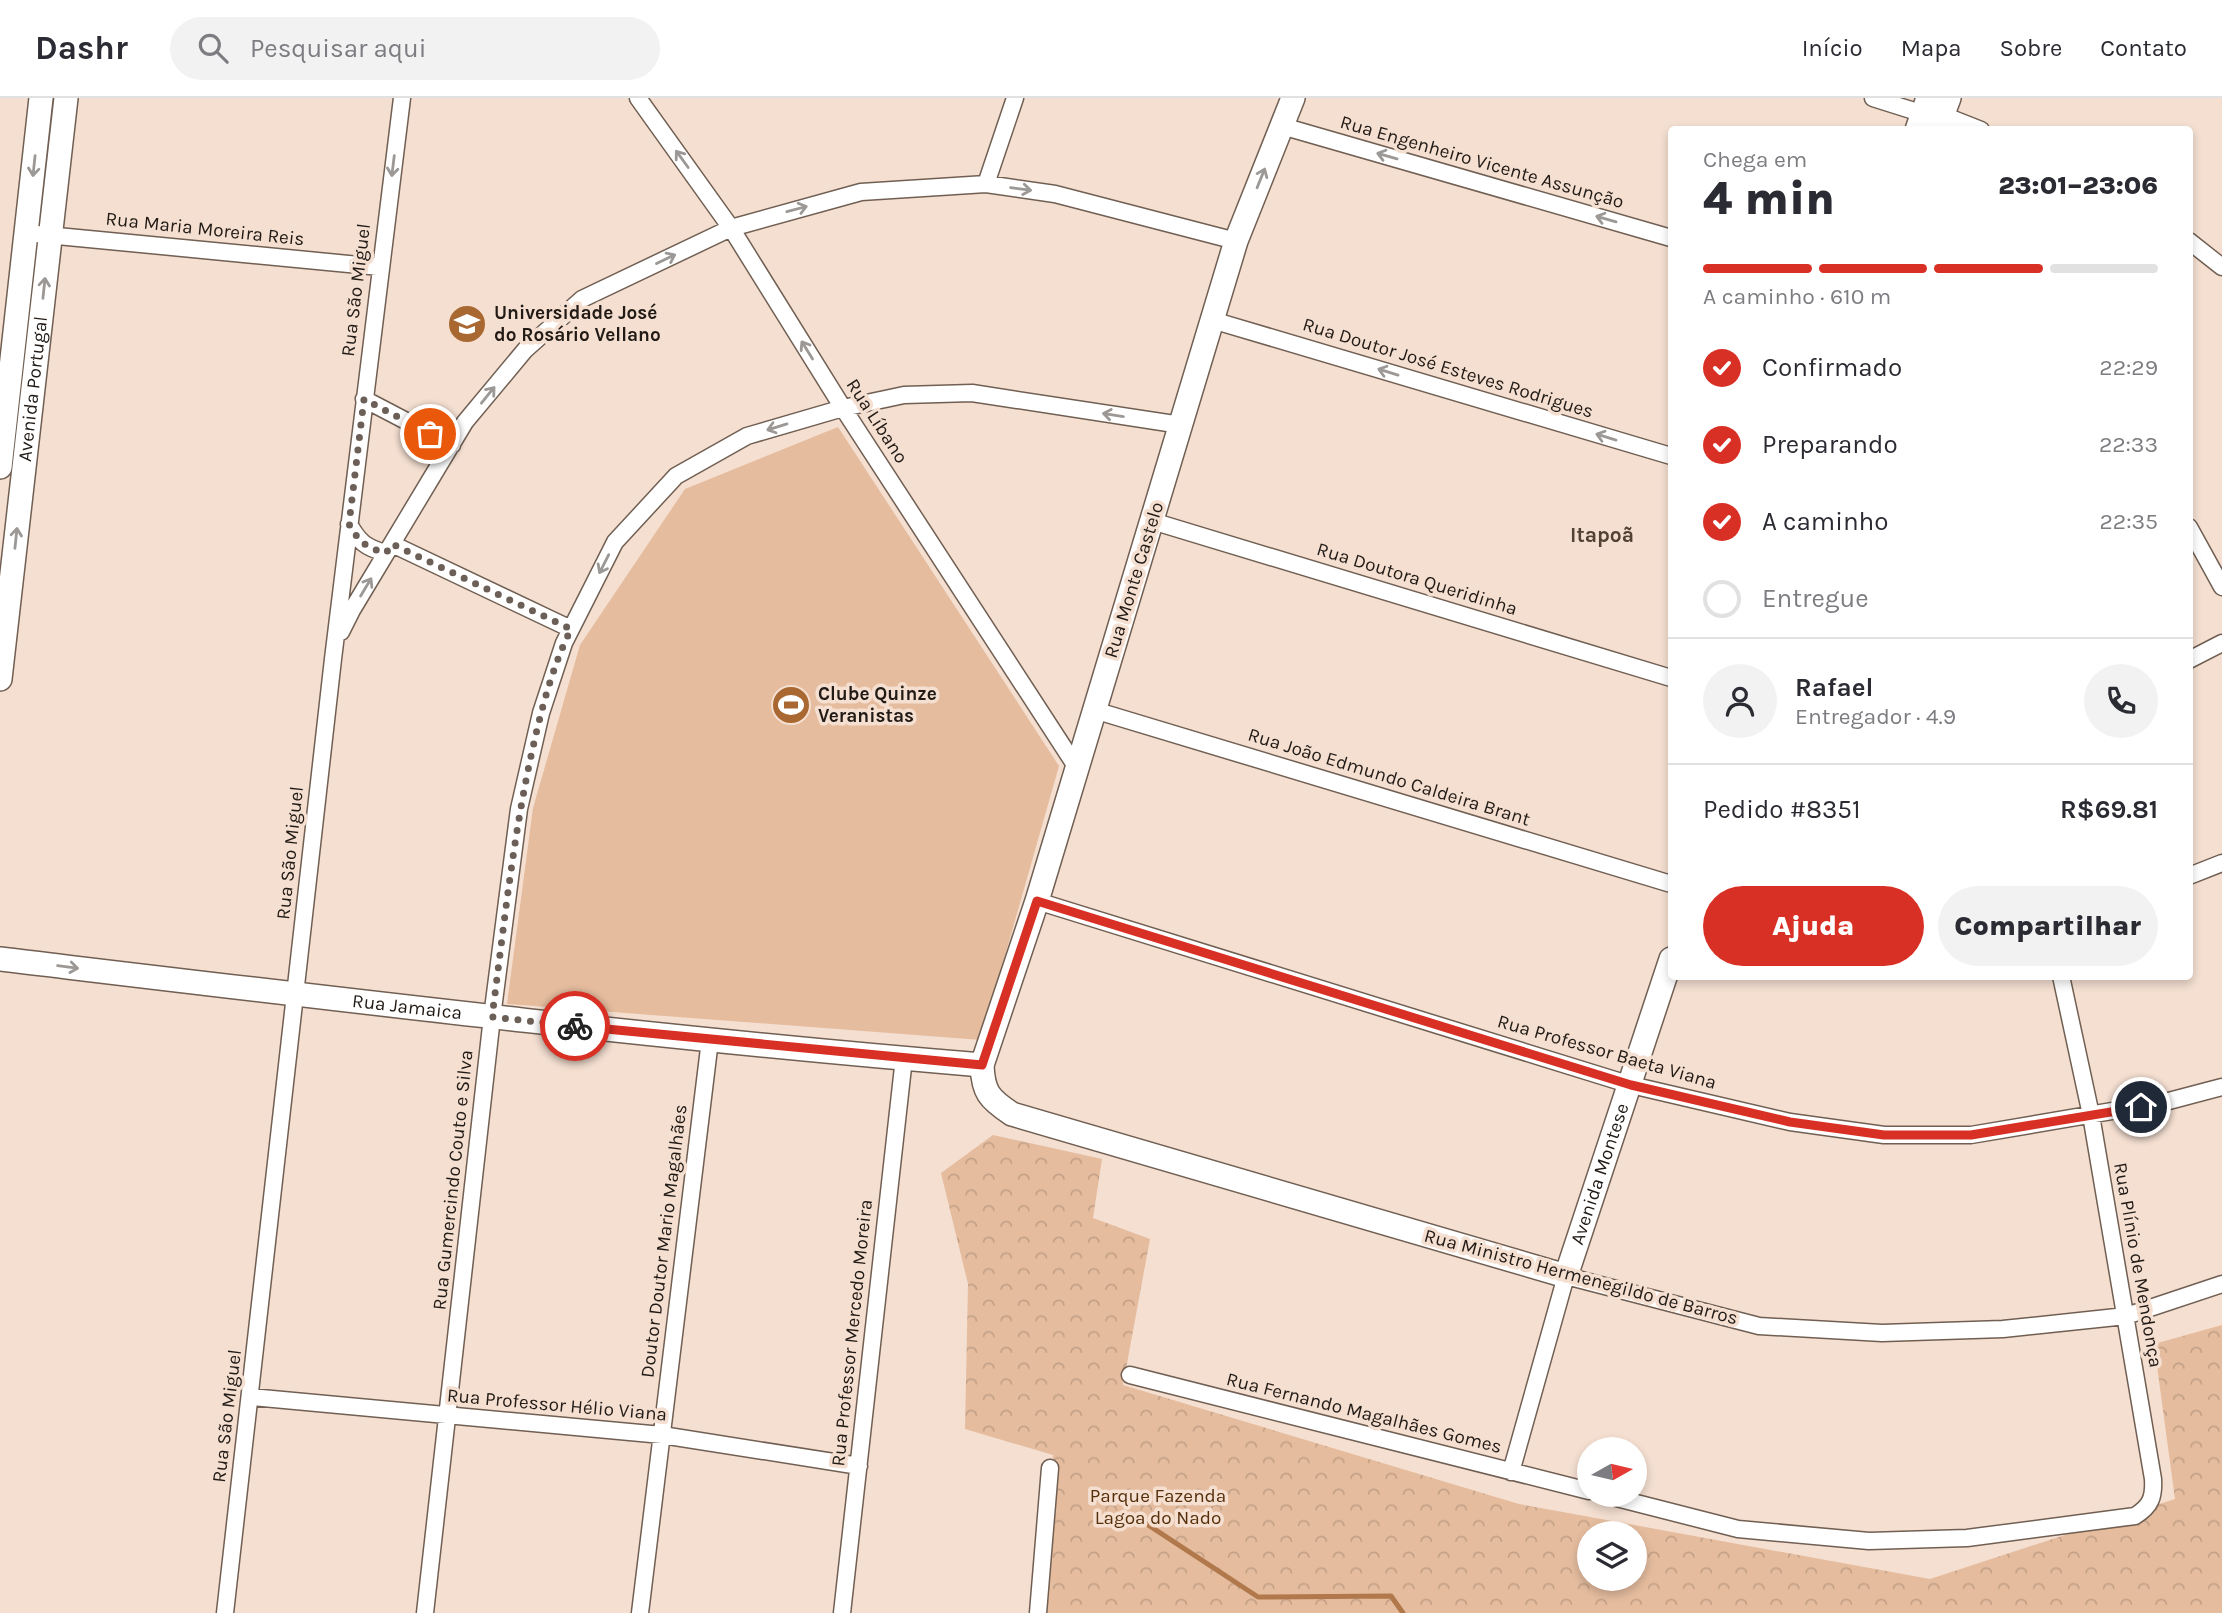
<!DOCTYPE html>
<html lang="pt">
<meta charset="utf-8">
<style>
:root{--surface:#fff;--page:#f2f2f3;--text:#2b2b33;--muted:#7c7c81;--line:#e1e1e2;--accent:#d93025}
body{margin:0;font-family:Karla,sans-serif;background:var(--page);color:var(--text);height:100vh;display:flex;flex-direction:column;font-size:26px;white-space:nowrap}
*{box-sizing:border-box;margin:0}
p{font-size:23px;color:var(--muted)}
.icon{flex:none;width:38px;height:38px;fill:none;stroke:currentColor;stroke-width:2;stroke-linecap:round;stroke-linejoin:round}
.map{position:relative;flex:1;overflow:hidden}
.details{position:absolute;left:1668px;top:28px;width:525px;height:854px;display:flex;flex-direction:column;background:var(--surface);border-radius:7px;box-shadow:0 4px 10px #0003}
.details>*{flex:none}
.needle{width:46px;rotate:82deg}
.tools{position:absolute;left:1577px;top:1339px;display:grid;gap:14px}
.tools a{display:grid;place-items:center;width:70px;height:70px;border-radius:50%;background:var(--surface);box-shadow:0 4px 10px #0003;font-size:35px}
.pin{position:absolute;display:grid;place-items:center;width:60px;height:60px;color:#fff;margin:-30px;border:4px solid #fff;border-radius:50%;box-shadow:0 2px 7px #0007}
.courier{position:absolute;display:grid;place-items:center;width:70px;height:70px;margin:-35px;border:5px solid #d93025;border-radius:50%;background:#fff;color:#222;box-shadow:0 2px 9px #0007}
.head em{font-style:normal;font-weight:800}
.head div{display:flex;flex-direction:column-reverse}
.head{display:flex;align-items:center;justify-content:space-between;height:119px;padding:0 35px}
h1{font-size:46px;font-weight:800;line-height:52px}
.bar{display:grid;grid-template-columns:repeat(4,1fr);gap:10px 7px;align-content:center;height:84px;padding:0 35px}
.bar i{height:9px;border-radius:5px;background:var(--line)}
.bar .active{background:var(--accent)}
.bar p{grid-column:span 4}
.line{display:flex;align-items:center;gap:18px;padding:0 35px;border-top:2px solid var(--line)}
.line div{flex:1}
.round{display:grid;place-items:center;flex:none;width:74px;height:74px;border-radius:37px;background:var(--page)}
ol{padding:0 35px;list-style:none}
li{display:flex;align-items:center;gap:21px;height:77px}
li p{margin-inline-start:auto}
li .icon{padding:7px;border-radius:50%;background:var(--accent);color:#fff;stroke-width:4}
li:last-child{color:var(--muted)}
li i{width:38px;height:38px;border:4px solid var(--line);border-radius:50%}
.cta{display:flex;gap:14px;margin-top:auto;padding:14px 35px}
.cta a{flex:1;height:80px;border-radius:42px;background:var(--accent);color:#fff;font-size:28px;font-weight:800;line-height:80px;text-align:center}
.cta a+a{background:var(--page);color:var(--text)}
header{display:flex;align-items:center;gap:42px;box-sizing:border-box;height:98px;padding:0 35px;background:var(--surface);border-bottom:2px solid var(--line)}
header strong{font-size:33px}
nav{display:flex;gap:38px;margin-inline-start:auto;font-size:24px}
.search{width:490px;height:63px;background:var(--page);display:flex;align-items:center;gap:18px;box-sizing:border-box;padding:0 24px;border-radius:38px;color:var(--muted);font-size:26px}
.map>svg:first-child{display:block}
</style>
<header>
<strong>Dashr</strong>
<div class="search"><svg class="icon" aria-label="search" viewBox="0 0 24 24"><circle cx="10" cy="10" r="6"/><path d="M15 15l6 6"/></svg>Pesquisar aqui</div>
<nav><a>Início</a><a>Mapa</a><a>Sobre</a><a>Contato</a></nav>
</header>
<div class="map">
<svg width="2222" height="1515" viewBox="0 0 2222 1515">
<defs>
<pattern id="forest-crowns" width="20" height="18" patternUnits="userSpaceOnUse" patternTransform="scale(1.75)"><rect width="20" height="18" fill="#e5bc9e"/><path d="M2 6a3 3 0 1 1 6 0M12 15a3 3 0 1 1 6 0" fill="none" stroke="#c4a187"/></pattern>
</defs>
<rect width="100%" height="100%" fill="#f4dfd1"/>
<!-- forest -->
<path fill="url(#forest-crowns)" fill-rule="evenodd" d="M993,1037L1102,1061L1093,1120L1150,1141L1123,1287L1519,1406L1930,1481L2175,1401L2154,1246L2222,1227V1515H1042L1053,1357L965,1331L968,1186L941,1075ZM1589,1435H1634V1480H1589Z"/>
<!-- garden -->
<path fill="#e5bc9e" d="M838,329L1059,668L981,942L507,906L533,710L580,547L685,391Z"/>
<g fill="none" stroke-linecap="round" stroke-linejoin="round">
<!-- stream -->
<path stroke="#b1784b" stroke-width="5" d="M1136,1419L1258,1499L1391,1498L1403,1515"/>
<defs>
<path id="street" d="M638,0L731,130L843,310L1077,670
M1873,0L1911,12
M1943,17L1981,32
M1282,28L1671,140
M986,86L1015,0
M26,135L380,169
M2189,143L2222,169
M1212,222L1671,358
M364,301L452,347
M1152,423L1671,580
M349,426C359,444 366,450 386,455
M2189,429L2222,489
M392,446L571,531
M341,534L352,512L465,324L525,252L582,201L731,130L861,94L986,86L1055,96L1236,143
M2189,562L2222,545
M1094,612L1671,786
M2189,778L2222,765
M1037,803L1631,987L1790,1024L1884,1037H1971L2165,1004L2222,989
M1130,1277L1589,1393
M251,1299L662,1337L859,1368
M1511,1374L1566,1178L1759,1228L1882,1235L2003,1231L2126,1218L2222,1186
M1601,1396L1738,1431L1869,1443L1967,1440L2135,1418C2151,1408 2154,1399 2153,1381L2091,1017L2061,878
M225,1515L333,561L402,0
M425,1515L492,919L519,711L541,615L564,545L615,444L676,378L747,338L843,310L904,297L972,295L1181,327
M640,1515L710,942
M842,1515L904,960
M1038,1515L1050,1370"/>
<g id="secondary">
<path id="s1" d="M1293,0L1236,143L1037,803L982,967C983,994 989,1001 1012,1016L1566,1178L1671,861"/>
<path d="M1917,32L1928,0"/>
<path d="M1937,32L1949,0"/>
<path d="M0,369L41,0"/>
<path id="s2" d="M0,581L66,0"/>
<path id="s3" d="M0,861C327,900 654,940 982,967"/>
</g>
</defs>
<!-- street casing -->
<use href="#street" stroke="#705f52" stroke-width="19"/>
<!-- secondary casing -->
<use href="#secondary" stroke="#705f52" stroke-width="26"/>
<!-- street -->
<use href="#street" stroke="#fff" stroke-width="16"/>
<!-- secondary -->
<use href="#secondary" stroke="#fff" stroke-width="23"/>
</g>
<!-- one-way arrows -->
<defs><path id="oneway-shaft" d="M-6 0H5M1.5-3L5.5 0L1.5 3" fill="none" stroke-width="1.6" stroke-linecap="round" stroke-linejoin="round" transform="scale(1.75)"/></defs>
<g stroke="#9b9896">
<use href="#oneway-shaft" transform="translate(1387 58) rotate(-164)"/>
<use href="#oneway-shaft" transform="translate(682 61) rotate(-126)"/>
<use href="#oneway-shaft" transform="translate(34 68) rotate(96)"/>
<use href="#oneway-shaft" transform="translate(393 68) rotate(97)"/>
<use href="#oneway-shaft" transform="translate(1261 80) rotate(-68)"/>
<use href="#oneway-shaft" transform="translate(1021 91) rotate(8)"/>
<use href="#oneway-shaft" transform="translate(797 111) rotate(-15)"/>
<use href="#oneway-shaft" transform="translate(1606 121) rotate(-164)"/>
<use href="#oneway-shaft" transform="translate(666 161) rotate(-26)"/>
<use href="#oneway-shaft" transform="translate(44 190) rotate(-84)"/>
<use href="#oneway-shaft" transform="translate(807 252) rotate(-122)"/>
<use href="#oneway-shaft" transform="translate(1388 274) rotate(-163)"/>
<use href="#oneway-shaft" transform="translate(488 297) rotate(-51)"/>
<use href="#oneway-shaft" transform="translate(1113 317) rotate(-171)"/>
<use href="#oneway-shaft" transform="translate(777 329) rotate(163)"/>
<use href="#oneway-shaft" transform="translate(1606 339) rotate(-163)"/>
<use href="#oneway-shaft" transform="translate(16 440) rotate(-84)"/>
<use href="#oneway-shaft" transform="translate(604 466) rotate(117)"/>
<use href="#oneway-shaft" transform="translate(366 489) rotate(-59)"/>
<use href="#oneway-shaft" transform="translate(68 869) rotate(7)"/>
</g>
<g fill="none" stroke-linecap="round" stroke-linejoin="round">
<!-- done -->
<path stroke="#6b5f57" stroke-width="7" stroke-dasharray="0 12.6" d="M430,336L364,301L349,426C359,444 366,450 386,455L392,446L571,531C553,567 542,609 533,649C513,738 504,828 492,919L575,928"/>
<!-- route -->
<path stroke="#d93025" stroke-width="9" d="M575,928L982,967L1037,803L1631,987L1790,1024L1884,1037H1971L2141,1009"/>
</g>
<!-- icons -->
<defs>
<symbol id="university-disc" viewBox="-11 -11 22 22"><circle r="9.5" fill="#a96832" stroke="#f4dfd1"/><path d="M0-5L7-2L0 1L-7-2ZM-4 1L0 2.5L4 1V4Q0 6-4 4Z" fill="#fff"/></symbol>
<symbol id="stadium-disc" viewBox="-11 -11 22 22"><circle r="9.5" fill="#a96832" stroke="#f4dfd1"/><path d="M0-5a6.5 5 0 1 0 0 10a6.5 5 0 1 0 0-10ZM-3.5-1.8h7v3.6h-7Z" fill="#fff"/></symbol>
</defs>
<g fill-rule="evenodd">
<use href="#university-disc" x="445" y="204" width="44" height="44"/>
<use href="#stadium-disc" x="769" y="585" width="44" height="44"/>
</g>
<g text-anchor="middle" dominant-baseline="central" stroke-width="7" stroke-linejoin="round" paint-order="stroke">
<!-- street labels -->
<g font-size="19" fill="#211a15" stroke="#f4dfd1">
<text transform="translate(1482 64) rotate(16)">Rua Engenheiro Vicente Assunção</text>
<text transform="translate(205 131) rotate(6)">Rua Maria Moreira Reis</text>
<text transform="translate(356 192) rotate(-83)">Rua São Miguel</text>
<text transform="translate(1448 270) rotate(17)">Rua Doutor José Esteves Rodrigues</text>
<text stroke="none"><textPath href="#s2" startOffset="292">Avenida Portugal</textPath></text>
<text transform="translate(877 323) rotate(57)">Rua Líbano</text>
<text transform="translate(1417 481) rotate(17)">Rua Doutora Queridinha</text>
<text transform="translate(1134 482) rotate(-73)">Rua Monte Castelo</text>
<text transform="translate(1389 679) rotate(17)">Rua João Edmundo Caldeira Brant</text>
<text transform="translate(290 755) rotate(-84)">Rua São Miguel</text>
<text stroke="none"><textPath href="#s3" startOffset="410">Rua Jamaica</textPath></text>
<text transform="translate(1607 954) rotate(16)">Rua Professor Baeta Viana</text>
<text stroke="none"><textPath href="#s1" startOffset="1762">Avenida Montese</textPath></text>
<text transform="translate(453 1082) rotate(-84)">Rua Gumercindo Couto e Silva</text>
<text transform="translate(664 1143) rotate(-83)">Doutor Doutor Mario Magalhães</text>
<text transform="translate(2138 1167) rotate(80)">Rua Plínio de Mendonça</text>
<text transform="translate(1581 1179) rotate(15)">Rua Ministro Hermenegildo de Barros</text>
<text transform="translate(852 1235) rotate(-84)">Rua Professor Mercedo Moreira</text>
<text transform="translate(557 1307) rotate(5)">Rua Professor Hélio Viana</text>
<text transform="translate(1364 1315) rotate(14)">Rua Fernando Magalhães Gomes</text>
<text transform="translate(227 1318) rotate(-83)">Rua São Miguel</text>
</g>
<!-- poi labels -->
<g font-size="19" font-weight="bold" fill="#211a15" stroke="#f4dfd1" text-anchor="start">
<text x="494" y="215">Universidade José<tspan x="494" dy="22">do Rosário Vellano</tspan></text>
<text x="818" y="596">Clube Quinze<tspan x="818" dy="22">Veranistas</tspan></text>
</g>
<!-- park labels -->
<g font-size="19" fill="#562f0a" stroke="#f4dfd1">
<text x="1158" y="1398">Parque Fazenda<tspan x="1158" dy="22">Lagoa do Nado</tspan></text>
</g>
<!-- neighbourhood labels -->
<g font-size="21" font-weight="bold" fill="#524236" stroke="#f4dfd1">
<text x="1602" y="437">Itapoã</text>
</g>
</g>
</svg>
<div class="tools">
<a><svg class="needle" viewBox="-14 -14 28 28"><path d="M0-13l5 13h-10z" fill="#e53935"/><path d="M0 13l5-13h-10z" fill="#7c7c81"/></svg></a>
<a><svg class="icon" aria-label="layers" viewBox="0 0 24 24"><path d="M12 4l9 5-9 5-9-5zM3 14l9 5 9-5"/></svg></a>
</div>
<div class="pin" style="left:430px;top:336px;background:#ea580c"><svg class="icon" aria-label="bag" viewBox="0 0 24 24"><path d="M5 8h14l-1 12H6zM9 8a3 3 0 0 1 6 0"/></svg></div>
<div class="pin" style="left:2141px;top:1009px;background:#1f2937"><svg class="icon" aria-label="home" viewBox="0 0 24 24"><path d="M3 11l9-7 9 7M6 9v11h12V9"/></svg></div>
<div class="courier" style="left:575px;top:928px"><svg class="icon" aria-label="bike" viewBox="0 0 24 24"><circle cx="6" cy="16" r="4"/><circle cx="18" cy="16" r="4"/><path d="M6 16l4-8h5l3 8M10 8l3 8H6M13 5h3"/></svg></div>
<section class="details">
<div class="head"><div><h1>4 min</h1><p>Chega em</p></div><em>23:01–23:06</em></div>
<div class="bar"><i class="active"></i><i class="active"></i><i class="active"></i><i></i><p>A caminho · 610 m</p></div>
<ol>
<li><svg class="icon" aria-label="check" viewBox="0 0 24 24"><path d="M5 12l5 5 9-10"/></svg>Confirmado<p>22:29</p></li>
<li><svg class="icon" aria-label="check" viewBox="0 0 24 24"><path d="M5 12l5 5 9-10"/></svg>Preparando<p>22:33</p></li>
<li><svg class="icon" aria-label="check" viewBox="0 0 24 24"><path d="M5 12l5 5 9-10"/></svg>A caminho<p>22:35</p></li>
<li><i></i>Entregue</li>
</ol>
<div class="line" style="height:126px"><a class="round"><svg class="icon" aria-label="person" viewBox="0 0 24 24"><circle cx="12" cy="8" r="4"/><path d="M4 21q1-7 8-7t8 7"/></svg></a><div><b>Rafael</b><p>Entregador · 4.9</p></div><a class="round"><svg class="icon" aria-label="phone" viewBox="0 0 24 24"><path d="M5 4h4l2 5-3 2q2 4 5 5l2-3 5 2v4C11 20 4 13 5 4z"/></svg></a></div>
<div class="line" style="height:91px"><div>Pedido #8351</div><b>R$69.81</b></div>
<div class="cta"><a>Ajuda</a><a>Compartilhar</a></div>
</section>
</div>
